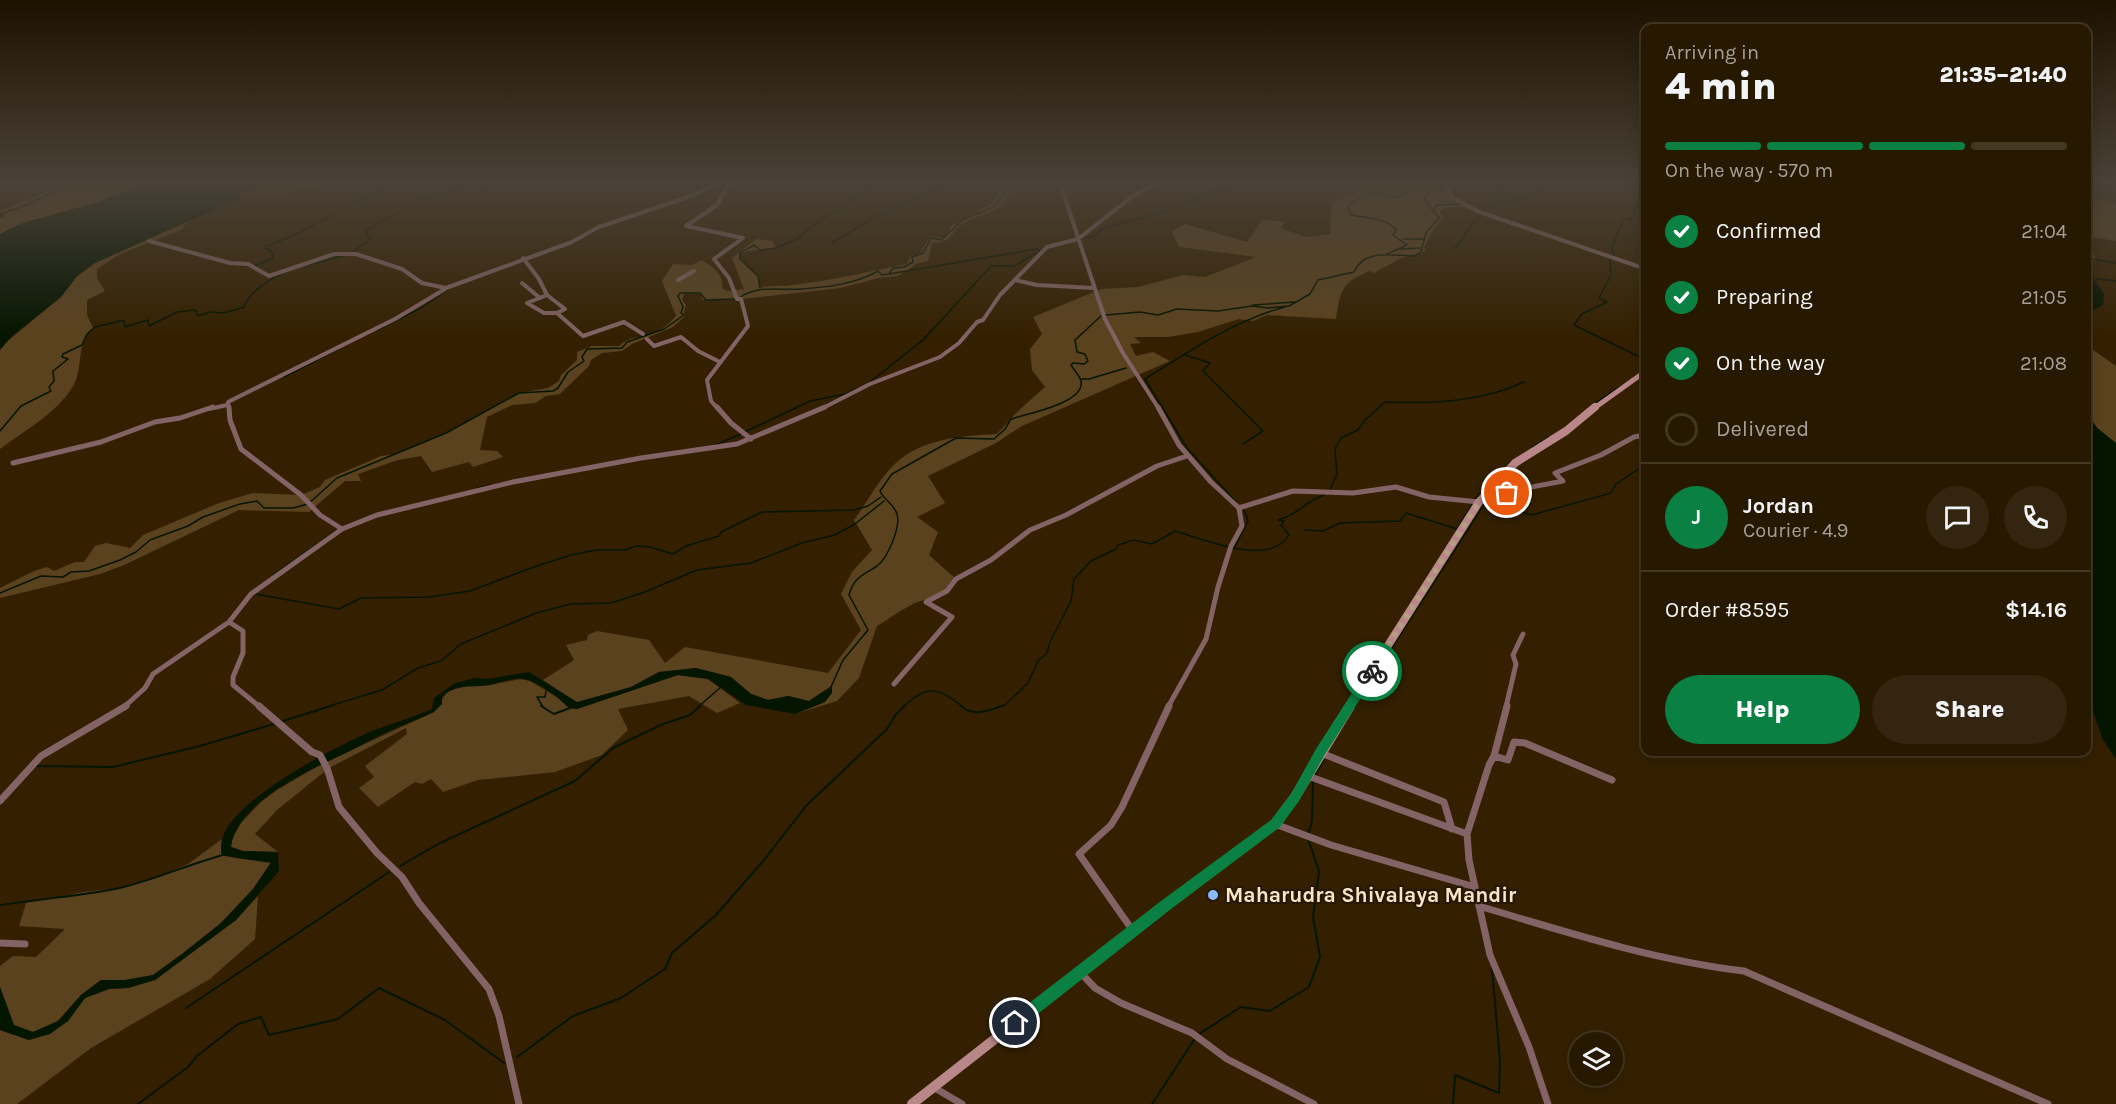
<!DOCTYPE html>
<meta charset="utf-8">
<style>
:root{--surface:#271800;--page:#33250f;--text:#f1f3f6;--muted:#a4a099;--line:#433722;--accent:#0b8043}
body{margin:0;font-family:Karla,sans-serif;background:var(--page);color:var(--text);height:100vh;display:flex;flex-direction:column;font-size:22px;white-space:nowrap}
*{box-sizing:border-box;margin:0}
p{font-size:20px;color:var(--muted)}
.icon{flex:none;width:33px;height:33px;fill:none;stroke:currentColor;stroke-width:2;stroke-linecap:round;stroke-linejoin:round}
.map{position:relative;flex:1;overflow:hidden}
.details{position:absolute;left:1641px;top:24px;width:450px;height:732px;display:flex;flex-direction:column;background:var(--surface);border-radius:12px;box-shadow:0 3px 15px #0003,0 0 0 2px var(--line)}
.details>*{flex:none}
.fabs{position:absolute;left:1569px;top:1032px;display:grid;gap:12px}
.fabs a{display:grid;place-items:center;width:54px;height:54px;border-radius:50%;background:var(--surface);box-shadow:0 3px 15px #0003,0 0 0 2px var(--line);font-size:30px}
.pin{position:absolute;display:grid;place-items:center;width:51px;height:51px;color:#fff;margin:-26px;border:3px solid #fff;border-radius:50%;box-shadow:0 2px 6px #0007}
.courier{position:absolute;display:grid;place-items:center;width:60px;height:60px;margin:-30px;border:4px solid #0b8043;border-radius:50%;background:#fff;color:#222;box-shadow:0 2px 8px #0007}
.headline em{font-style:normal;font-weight:800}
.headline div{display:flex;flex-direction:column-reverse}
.headline{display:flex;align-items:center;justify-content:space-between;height:102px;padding:0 24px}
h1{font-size:39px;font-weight:800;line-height:45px}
.bar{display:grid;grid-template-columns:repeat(4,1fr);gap:9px 6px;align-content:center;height:72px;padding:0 24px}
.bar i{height:8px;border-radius:4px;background:var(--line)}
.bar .selected{background:var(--accent)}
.bar p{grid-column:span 4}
.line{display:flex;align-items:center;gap:15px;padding:0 24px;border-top:2px solid var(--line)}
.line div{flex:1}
.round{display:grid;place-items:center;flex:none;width:63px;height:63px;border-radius:32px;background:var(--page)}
ol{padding:0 24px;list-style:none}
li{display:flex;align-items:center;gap:18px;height:66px}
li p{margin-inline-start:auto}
li .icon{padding:6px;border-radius:50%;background:var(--accent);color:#fff;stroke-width:4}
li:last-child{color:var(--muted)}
li i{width:33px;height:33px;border:3px solid var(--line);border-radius:50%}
.cta{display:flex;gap:12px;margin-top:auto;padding:12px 24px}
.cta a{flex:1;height:69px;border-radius:36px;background:var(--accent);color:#fff;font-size:24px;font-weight:800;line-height:69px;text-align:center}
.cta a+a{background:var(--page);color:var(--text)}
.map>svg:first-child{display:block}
</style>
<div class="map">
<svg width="2116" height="1104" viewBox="0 0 2116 1104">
<rect width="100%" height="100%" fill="#342000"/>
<!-- green -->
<path fill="#5b421e" d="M67,183H146L95,203L23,223L0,234V211Z
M273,183H325L316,190H295L282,195L239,193L260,190Z
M1007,183H1015C1011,190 1006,202 1000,207C990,214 976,216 965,222C950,230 955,243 932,243L928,261L918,263L898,276L878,278L841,288L742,299L703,300L700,294H684L682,300L686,305L684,312L685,316L673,327L632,344L622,351L602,353L591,360L589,366L560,394L546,396L535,403L512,405L487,417L480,450L497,451L503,457L473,467L469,462L432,472L421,456L398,460L358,474L361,481H345L309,512L239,510L124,565L100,574L0,598V588L34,571L47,567L54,571L75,562H84L95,546L106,543L130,548L143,535L219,503L253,493L301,495L320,487L325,480L381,456L396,454L446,433L519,393L548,388L559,381L561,375L577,360V352L592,346H619C630,336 639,338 652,334C661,330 670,323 676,316L662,281L673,264L692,265L701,260C713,266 724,275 722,288L727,291L744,289L732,258L756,239L772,241L776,248C763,251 750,248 739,255L746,266L758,276L760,288C772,284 781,287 792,285C831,281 869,271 907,264L910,257L920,253L930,237L936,238L946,237L951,226L991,204Z
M1407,183H1432L1468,208L1449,207L1440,211L1443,219L1435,227L1424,247L1426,251L1401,258L1374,273L1370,271C1341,283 1341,289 1336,319L1267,315L1253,321L1239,319L1198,332L1168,337H1134L1141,343L1130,344L1136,356L1153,352L1170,361L1022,426L996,443L928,476L945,503L917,517L938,532L929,555L956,579C943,597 933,596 915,603C902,609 889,619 877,626L859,678L837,701L795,714L825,702L831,686L809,701L788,696L768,700L751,694L731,677L696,668L659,672L631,687L577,703L543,680L574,660L566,645L587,640L588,635L597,631L649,640L665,663L685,647L828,673L861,630L841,594L852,572L872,550L854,520C866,504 875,486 889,470C916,439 958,436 997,434L1017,412L1045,387L1032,370L1030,349L1042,334L1033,317L1101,289L1138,287L1183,275L1205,277L1256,257L1179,247L1172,232L1185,224L1247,242L1263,219L1284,222L1281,228L1305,237L1331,234L1330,216L1333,202L1365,189L1394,190Z
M2086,197L2116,203V241L2090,237L2087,250L2094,254L2096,261L2087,260Z
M188,221L181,230L120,254L97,269V278L105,291L87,300V315L93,328C78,338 82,364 76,380C63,410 25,430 0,449V350L4,344L61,297L75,278L95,263Z
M2086,345L2116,366V443L2097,428L2087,412Z
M678,675L708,679L740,703L717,713L689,696L618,709L628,730L602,755L555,772L478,780L443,792L431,779L422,784L415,782L378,807L359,788L374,777L365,766L407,734L406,728L329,768L277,810L255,834L278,852L243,851L231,847L232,839L241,823L261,802L277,790L321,764L434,712L448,691L470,685H489L521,679L530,681L560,699L569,708L577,709Z
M222,839L221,853L235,858L271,862L253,889L221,923L182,954L153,975L125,980H101L81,995L58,1021L33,1032L14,1025L0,987V966L13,956L36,957L65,929L19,926L26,903L84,892L118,888L157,878L188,864Z
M258,896L255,939L210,979L91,1048L17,1104H0V1030L29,1040L68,1021L85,998L109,989L128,988L155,980L236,920Z"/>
<!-- water -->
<path fill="#041500" d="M146,183H273L260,190L239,193V199L95,263L78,275L61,297L12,336L0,350V234L23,223L95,203Z
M2086,267L2104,294L2103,305L2087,314Z
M2086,412L2097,428L2116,443V759L2103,740L2087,694Z
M696,668L731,677L751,694L768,700L788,696L809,701L832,686V693L825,702L795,714L746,705L708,679L678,675L577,709L569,708C558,697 538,681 522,679C511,678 500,683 490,685C472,688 456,683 442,697V704L434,712C415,721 394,728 375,738C366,742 359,747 350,751C313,769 237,800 231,847L243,851L278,852L279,871L236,920L155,980L128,988L109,989L85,998L68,1021L50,1034L29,1040L0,1030V987L14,1025L33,1032L58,1021L81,995L101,980H125L153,975L182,954L221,923L253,889L271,863L225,856L221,853C221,849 221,843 222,839C233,799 335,747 372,731C392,723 412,718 432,709L434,698L455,683L475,678L487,679L529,672L577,702L631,687L659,672Z"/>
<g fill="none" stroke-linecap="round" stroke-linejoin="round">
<!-- stream-far1 -->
<path stroke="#041500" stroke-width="1.5" d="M696,196L726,183
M1500,201L1504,183
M1434,211L1436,205L1460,204
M1484,211C1504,197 1532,204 1546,183
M0,214L27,205L72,183
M0,215L4,216L0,218
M1082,239L1094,236L1104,228L1169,211L1213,192L1239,189L1256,183
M1404,239H1423
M832,243L875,217L950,183
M571,244L604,227
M1455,248C1466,237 1469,224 1481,214
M1401,249L1420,248
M351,253L371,239L367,236L366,230L399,212L420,205L419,199L439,196L458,187L484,190L518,183
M1387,254L1407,245L1393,235L1396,230C1388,218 1365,218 1351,215L1348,207C1355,197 1365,194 1376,191C1396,204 1403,194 1422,183
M1614,256L1612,248L1623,219H1631L1640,198L1638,188L1631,186L1630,183
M2086,258L2116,263
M1610,259L1611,275L1599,298L1607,302L1582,314L1574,325L1644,359L1645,365L1640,372
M255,266L273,258V253L265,248L267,246L292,236L378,191L387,183
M305,266L346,255
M2097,279L2116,281
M760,288L758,276L740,259V253L754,245L760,250L776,248L797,239L822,219L852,203L871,183
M739,298C758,284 780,291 802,289C827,287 856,284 878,271L882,275L889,274L893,268L904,267L913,262L912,257L923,253L931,238L941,240L964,219L994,207L1012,183
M1253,305L1295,302
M1106,315L1140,312L1158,315L1177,309L1218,311L1252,306L1268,308L1289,306L1310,294L1318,280L1354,272C1365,248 1392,256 1415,256L1421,252L1426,233L1439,218L1424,199L1430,193L1425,183
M377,330L421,308L449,289
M1185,355L1210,363L1203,371L1263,431L1243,444
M284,377L338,349
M1080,379H1089L1126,368
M870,382L923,340L991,266H1014L1040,251L1037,249L889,274
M1594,404L1619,387
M0,431L21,406L51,391L49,387L54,381L53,371L68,359L62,357L63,354L82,345L87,334L95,327L120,321H124L125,327L148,320L149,326L177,312L195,310L198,316L210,312L224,313L244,307C249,292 267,282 280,274
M745,432L810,401L846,394L858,388
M715,445L741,434
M1533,447L1549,437
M477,488L490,485
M1330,490L1337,474L1335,449L1341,438L1358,430L1365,420L1385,402C1432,404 1481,402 1524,382
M1475,499L1511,462
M1236,502L1187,448L1145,379C1190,351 1233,321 1285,307
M1305,530L1323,531L1340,523L1400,521L1406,513L1457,529L1473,503
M1234,548L1248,521L1244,510
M273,575L338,529
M0,593L41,576L63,577L71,572L89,571L120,560L136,552L150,540L188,526L203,517L240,504L257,501L264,508H293L308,504L337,478L446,433L519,393L553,391L558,388L568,372L584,361L582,357L587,349L622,348L627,342L664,329L684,315L681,313L683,307L678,296L680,293H700L706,300L735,299
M255,594L339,609L361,598L429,597L470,591L531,568L571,555L596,550H625L636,546L650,547L673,554L686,546L719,536L721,532L762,512L854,510L868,506L881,497
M831,687L843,660L868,630L849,595C854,577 863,575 877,566C888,558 901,526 897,514C894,504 884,500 880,491L892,474L956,438L994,439L1005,429L1011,419C1026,414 1086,403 1081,381C1080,376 1074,370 1071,365L1073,363L1084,364L1088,361L1085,354L1077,352L1075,340L1101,316
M326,707L382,690L418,668L441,661L461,644L536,613L571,604L611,603L645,592L697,570L751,563L802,543L835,535L855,524L884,501
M543,707L537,697H545L546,691
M698,707L721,687
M903,707C928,684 938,687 963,707
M997,707L1005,705L1028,683L1038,661L1047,653L1050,642L1071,601L1074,579L1091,561L1116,549L1118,545L1134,540L1152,544L1175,531C1203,539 1270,568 1289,535L1281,525L1284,521L1278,520C1300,514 1304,502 1324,495
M1354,707L1485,503L1532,515L1611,493L1616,484L1646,464"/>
<!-- stream -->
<path stroke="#041500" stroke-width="2" d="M541,706L554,714L570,708
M961,706C974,717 987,711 1002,706
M1354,708L1355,706
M283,721L331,706
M36,766L113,767L200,746L274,724
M1315,775L1324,759
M1308,835L1312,821L1313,780
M400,866L440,843L575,781L613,748L663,724L690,715L700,706
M0,905C40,899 81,896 120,888C156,879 190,864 226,854
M186,1008L389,872
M1199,1034L1241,1007L1270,1011L1309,987L1320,957L1313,917L1319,871L1308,839
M517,1057L573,1016L621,998L665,969L672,953L716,915L764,860L806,806L887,729L896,714L905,706
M138,1104L188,1067L197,1056L238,1024L261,1017L269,1035L338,1019L379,988L445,1020L504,1063
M1152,1104L1194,1040
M1453,1104L1455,1075L1499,1093L1500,1061L1492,968"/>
<!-- minor-far2 -->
<path stroke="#836365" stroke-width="4" d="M1060,183L1105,319L1123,353L1159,409
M1444,183L1453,198L1477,211L1646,269
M149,241L230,263L248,264L269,276L334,254H356L402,269L422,283L446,288L572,242L599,227L691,196L719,183
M523,258L539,279L547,295L565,309L557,313L583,336L624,322L643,334
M678,280L694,271
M1015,280L1037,285L1094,288
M522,283L540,298
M547,295L527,303L544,313H557
M647,339L654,346L681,337L698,351L720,362
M1641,377L1646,381
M209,409L227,405
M229,409L228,402L395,319L445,289
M718,409L711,401L707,380L748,326L741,299H737L729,278L714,259L743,238L686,226L717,205L729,183
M821,409L870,384L940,357L959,343L977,322L983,320L1000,295L1047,247L1078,239L1133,196L1156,183"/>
<!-- minor-far1 -->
<path stroke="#836365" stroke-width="5" d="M229,407L230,420L241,449L301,495L320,515L342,529
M717,407L731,423L751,439
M1158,407L1179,445L1211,482L1239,508L1242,526L1231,546L1218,587L1206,639L1168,707
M13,463L101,442L155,422L180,418L213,407
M1239,508L1293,491L1353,493L1396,487L1429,497L1479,502L1500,497L1511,491L1563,481L1555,473L1601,455L1634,437L1644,435
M229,622L243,631V653L233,677V685L260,707
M894,684L952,617L926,602L947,591L956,579L991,560L1030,530L1066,515L1157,466L1187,456
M124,707L145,688L153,674L229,622L251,594L342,529L377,515L513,482L641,458L737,444L825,407
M1506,707L1516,664L1513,655L1523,634"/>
<!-- minor -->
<path stroke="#836365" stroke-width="7" d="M259,706L312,752L320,755L327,768L339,807L377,853L402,877L419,903L489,989L499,1016L519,1104
M1321,753L1444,802L1452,829
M1494,756L1507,706
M1308,776L1467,834
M0,801L41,756L126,706
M1275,824L1331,845L1475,887
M1479,906C1566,932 1653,960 1744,971L2048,1104
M1133,931L1079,854L1111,825L1122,807L1169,706
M0,943L25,944
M1080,972L1095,988L1121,1003L1192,1033L1227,1059L1314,1104
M933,1087L962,1104
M1548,1104L1529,1047L1490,955L1469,860L1467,834L1489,765L1494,756L1508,760L1514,742L1525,743L1612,780"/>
<!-- secondary-far2 -->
<path stroke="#b98689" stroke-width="5" d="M1593,409L1646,371"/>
<!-- secondary-far1 -->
<path stroke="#b98689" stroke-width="8" d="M1349,707L1479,502L1515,463L1566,431L1595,407"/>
<!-- secondary -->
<path stroke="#b98689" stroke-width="10" d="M912,1104L1166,905L1275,824L1295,797L1350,706"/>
</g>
<!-- sky -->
<linearGradient id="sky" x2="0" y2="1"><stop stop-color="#1d1200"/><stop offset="0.54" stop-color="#4a4237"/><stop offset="1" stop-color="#4a4237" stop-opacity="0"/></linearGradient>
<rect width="2116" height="338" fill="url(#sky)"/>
<!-- route -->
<path fill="#0b8043" d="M1372,667L1376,668V674L1324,756L1299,801L1280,827L1171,909L1020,1028L1015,1030L1010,1028L1008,1023L1010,1018L1161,901L1271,820L1291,794L1316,749L1368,668Z"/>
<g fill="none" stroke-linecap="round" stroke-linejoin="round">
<!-- done -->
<path stroke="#b59f81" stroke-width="6" stroke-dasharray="0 10.8" d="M1372,671L1479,502L1507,493"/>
</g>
<!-- markers -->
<circle fill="#88bafc" stroke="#251806" stroke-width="2" cx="1213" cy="895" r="6"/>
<g text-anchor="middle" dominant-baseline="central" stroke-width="4.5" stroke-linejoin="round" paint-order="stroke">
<!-- near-poi labels -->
<g font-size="21" font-weight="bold" fill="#fae4c6" stroke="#251806" text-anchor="start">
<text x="1225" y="895">Maharudra Shivalaya Mandir</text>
</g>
</g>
</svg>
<div class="fabs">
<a><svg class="icon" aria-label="layers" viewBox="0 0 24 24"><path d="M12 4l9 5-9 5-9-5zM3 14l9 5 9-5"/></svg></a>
</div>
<div class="pin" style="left:1507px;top:493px;background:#ea580c"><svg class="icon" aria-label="bag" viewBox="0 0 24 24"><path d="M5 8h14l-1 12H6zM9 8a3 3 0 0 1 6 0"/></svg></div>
<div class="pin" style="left:1015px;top:1023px;background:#1f2937"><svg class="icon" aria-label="home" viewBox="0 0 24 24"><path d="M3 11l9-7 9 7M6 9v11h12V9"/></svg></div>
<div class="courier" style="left:1372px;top:671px"><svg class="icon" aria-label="bike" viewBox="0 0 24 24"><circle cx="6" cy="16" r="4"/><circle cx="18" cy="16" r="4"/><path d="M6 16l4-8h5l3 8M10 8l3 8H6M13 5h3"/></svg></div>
<section class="details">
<div class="headline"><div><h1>4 min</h1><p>Arriving in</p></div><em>21:35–21:40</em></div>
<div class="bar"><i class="selected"></i><i class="selected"></i><i class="selected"></i><i></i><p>On the way · 570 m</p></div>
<ol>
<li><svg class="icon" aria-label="check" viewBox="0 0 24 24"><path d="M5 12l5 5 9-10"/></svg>Confirmed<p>21:04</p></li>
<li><svg class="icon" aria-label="check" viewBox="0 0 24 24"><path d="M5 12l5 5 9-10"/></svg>Preparing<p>21:05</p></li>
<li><svg class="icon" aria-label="check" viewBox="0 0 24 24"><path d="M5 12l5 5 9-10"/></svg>On the way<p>21:08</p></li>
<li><i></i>Delivered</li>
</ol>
<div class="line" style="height:108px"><b class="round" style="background:var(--accent);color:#fff">J</b><div><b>Jordan</b><p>Courier · 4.9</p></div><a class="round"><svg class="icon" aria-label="chat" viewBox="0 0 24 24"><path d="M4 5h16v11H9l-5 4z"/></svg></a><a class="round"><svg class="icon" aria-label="phone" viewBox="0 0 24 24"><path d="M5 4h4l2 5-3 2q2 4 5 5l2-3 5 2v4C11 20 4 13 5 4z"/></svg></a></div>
<div class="line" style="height:78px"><div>Order #8595</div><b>$14.16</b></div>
<div class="cta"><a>Help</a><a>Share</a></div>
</section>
</div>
